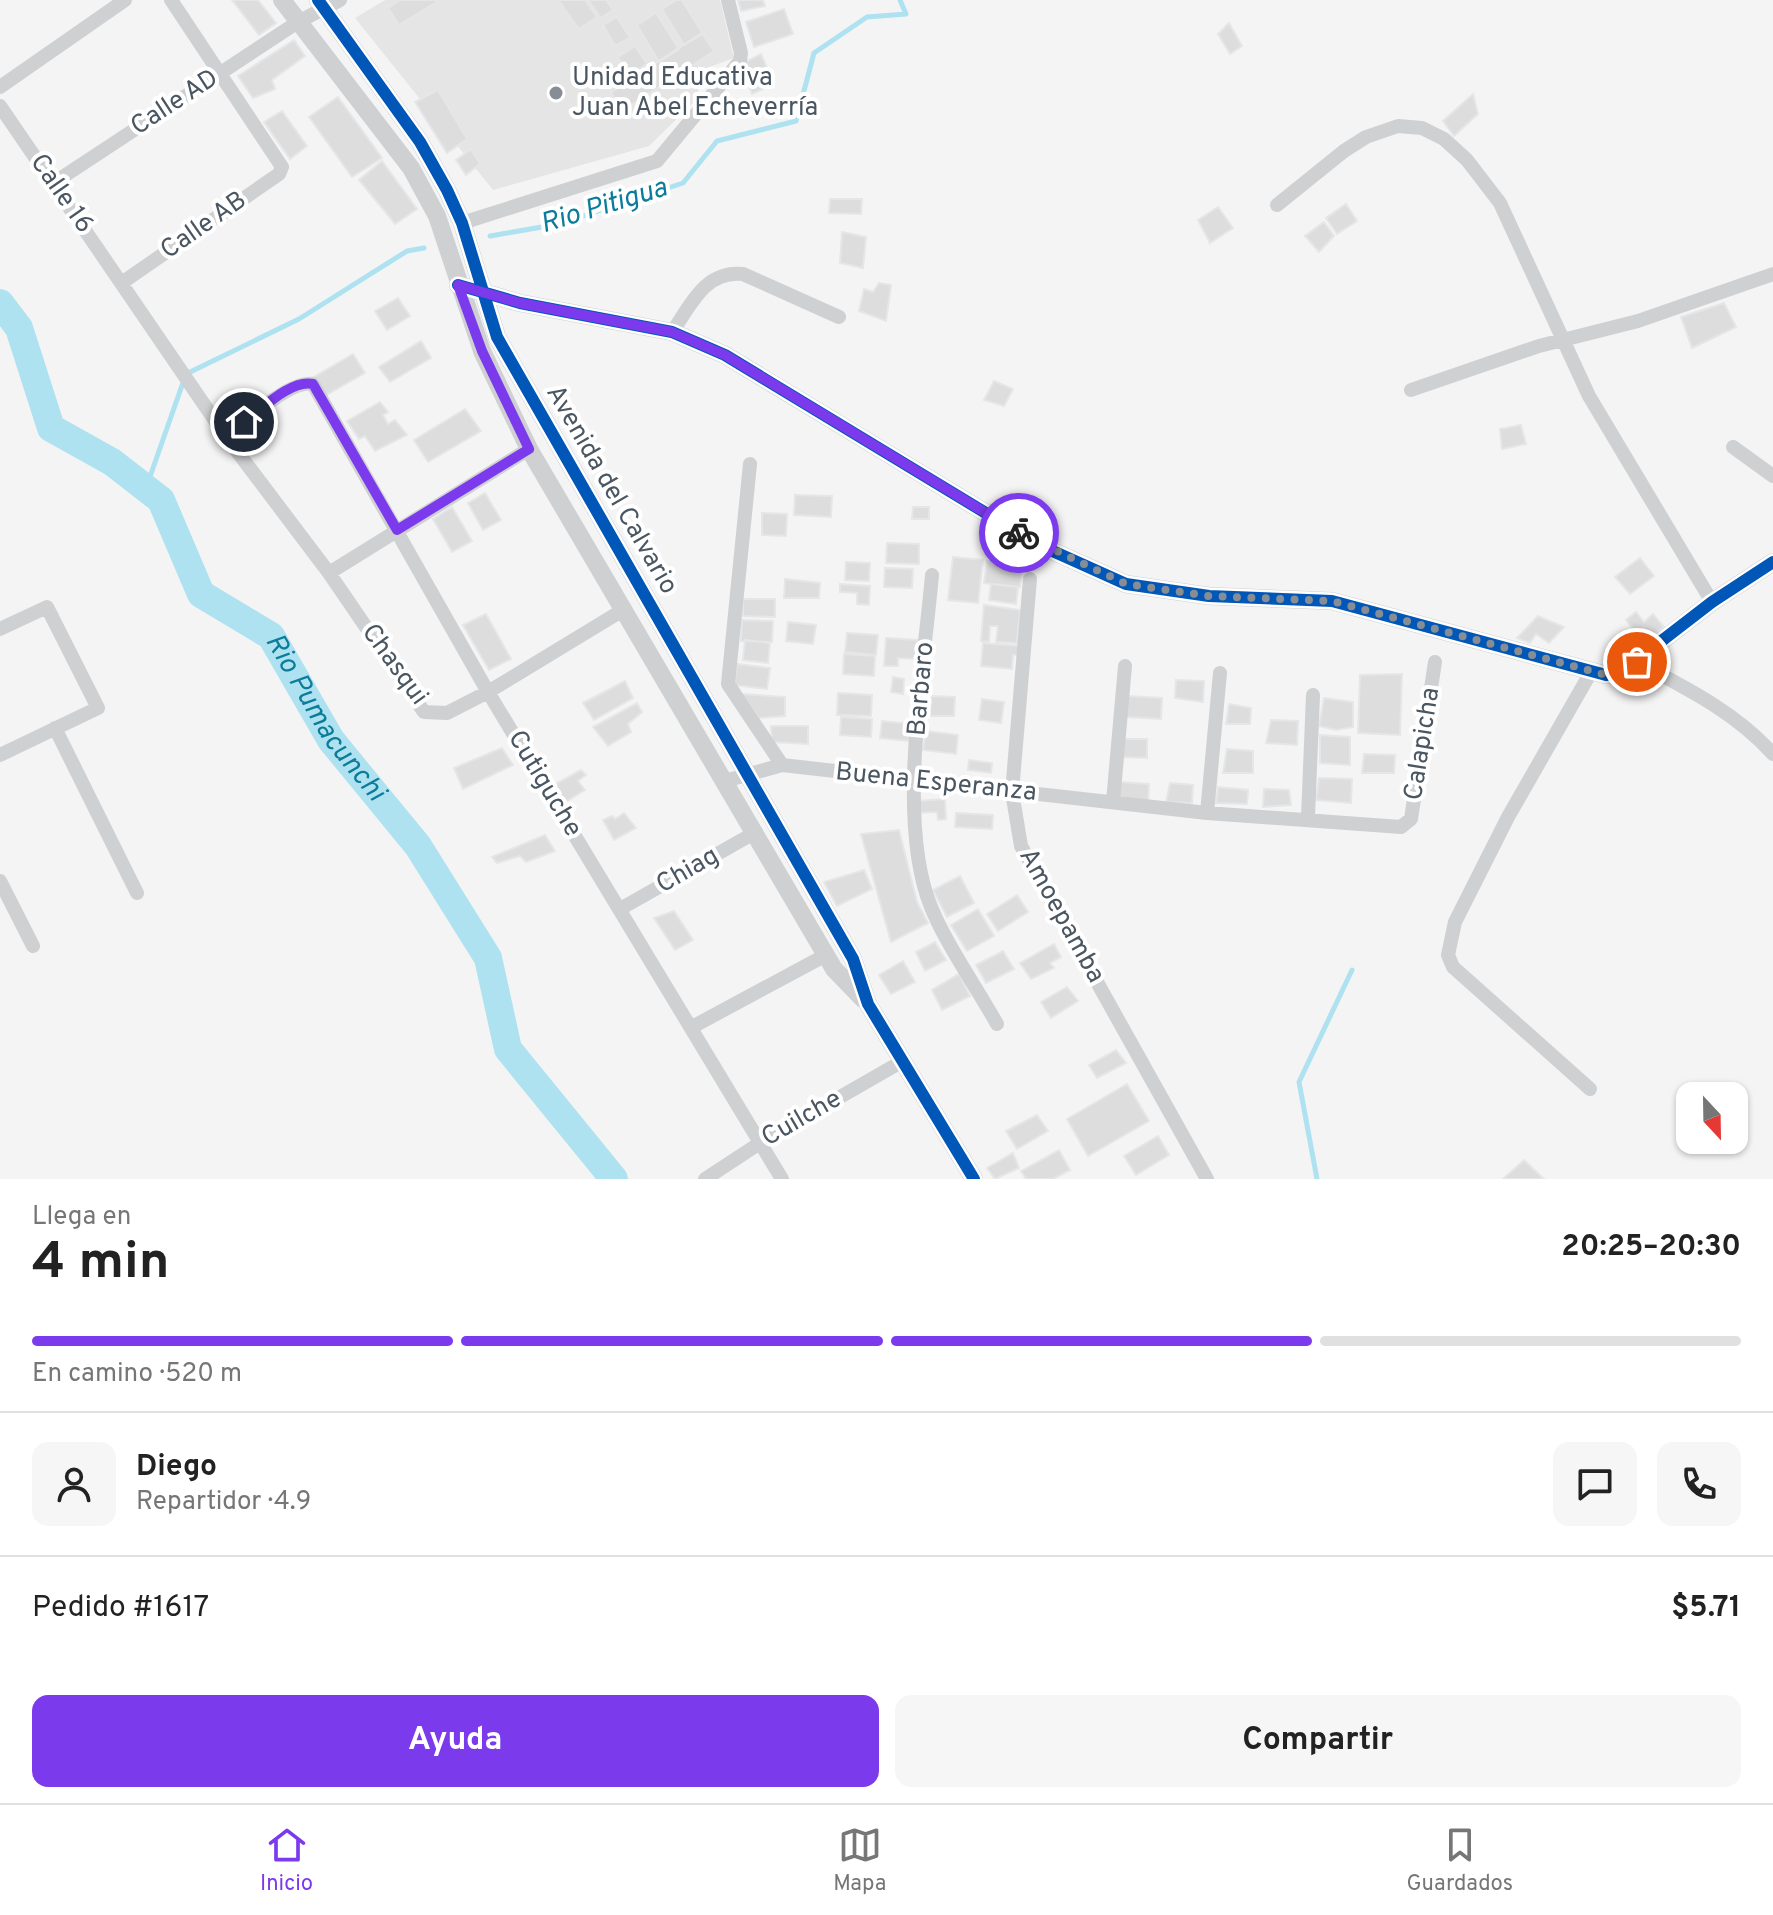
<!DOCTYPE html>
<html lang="es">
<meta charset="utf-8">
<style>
:root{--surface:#fff;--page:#f6f6f6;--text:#222;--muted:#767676;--line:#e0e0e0;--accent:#7c3aed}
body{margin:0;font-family:Overpass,sans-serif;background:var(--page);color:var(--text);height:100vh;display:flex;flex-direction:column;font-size:30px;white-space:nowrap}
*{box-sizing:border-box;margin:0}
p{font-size:26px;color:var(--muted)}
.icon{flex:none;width:44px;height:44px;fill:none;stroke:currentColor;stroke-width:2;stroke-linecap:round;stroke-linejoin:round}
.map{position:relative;height:1179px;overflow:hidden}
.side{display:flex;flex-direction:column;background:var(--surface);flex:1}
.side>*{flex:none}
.needle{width:52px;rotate:158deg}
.controls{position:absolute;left:1676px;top:1082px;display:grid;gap:16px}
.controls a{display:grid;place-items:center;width:72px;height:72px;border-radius:16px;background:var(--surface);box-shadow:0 2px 6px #0004;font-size:40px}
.pin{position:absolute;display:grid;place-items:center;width:68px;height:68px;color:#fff;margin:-34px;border:4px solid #fff;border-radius:50%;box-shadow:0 2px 8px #0007}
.courier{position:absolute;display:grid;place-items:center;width:80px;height:80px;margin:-40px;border:6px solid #7c3aed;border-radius:50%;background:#fff;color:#222;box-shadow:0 2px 10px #0007}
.headline em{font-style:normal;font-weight:700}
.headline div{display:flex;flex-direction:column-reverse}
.headline{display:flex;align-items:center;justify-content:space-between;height:136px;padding:0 32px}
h1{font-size:52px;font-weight:700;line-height:60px}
.bar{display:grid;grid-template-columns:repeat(4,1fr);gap:12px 8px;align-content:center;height:96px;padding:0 32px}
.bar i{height:10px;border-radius:6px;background:var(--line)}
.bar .current{background:var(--accent)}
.bar p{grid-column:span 4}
.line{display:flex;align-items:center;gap:20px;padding:0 32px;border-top:2px solid var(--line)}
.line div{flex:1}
.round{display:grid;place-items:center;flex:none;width:84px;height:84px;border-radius:16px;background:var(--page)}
.button{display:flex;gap:16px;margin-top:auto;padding:16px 32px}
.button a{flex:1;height:92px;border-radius:16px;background:var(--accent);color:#fff;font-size:32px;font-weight:700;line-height:92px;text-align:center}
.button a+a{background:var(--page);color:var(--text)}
.menu{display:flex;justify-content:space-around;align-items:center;height:112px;border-top:2px solid var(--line);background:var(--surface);font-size:22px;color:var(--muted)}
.menu a{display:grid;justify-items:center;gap:4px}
.menu .current{color:var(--accent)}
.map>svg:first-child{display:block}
</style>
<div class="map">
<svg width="1773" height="1179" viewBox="0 0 1773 1179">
<rect width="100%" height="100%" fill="#f4f4f4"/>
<!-- education -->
<path fill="#e6e5e6" d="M385,0H720L734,58L704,69L698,81V98L649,146L493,190L355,18Z"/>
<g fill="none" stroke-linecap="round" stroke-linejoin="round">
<!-- stream -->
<path stroke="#aee2f0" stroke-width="5" d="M490,236L559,224L683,183L717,141L796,121L814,53L867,17L906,14L900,0
M146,488L186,374L299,319L407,251L424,248
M1317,1179L1299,1082L1352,970"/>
<!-- river -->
<path stroke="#aee2f0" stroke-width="28" id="s1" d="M0,303L19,328L51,428L112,462L161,500L201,594L271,636L331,740L418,846L488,958L508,1049L614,1179"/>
</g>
<!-- building -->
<path fill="#ddddde" stroke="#e5e6e7" stroke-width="2" d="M232,0H258L276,23L259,35Z
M400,0H440L399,25L388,8Z
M558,0H585L597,17L579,29Z
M588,0H606L613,10L601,18Z
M676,0H682L703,34L684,45L662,9Z
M738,0H763L765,6L741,11Z
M784,9L793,34L754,47L746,22Z
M656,13L679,49L659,62L637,25Z
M617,17L630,38L615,46L603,25Z
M1229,23L1242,46L1230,54L1218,34Z
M702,33L714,51L621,112L611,92Z
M294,40L305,56L272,80L275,89L253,98L238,76Z
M635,46L647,64L629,75L618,57Z
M761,54L774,84L752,94L741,64Z
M438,90L467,139L447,153L415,102Z
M1473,94L1478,114L1454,136L1443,121Z
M338,97L382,158L352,177L309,117Z
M282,111L307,146L290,159L264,122Z
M471,149L480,164L466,175L456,160Z
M382,161L417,209L395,224L359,180Z
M830,199H862L861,214L829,213Z
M1346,204L1357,221L1337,234L1326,218Z
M1218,207L1233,228L1210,243L1198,220Z
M1324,222L1334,236L1319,252L1305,236Z
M842,232L866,237L863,268L840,263Z
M879,283L891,285L886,321L859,311L864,289L873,292Z
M398,298L410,316L387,330L375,311Z
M1724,303L1736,327L1692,348L1681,317Z
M421,341L431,358L390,382L379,367Z
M353,354L365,373L323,397L312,378Z
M994,381L1013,389L1004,406L984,400Z
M380,402L388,412L383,415L388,424L395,420L407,435L375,451L365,436L359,439L347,421Z
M465,409L481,431L428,462L414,440Z
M1521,425L1526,444L1502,449L1500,429Z
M485,493L501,520L483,530L468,503Z
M795,495L832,496L831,517L794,515Z
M452,507L472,541L452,552L433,519Z
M913,507H929V519H912Z
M762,513L787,514L786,536L762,535Z
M887,543L919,544V564L886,563Z
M953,557L983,560L978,603L948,600Z
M1640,558L1654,576L1630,594L1615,577Z
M987,561L1023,565L1020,587L984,583Z
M846,562L870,563L869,581L845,580Z
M885,568L913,569L912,588L884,587Z
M785,579L820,583L819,598H784Z
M840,584L870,586L869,605L857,604V593L840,592Z
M991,584L1018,587L1016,604L989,600Z
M743,599H775V617L743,616Z
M984,605L1020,610L1017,643L996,642L998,626H990L989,642L981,641Z
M1636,612L1644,622L1653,614L1664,627L1643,642L1626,620Z
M486,614L511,659L489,670L463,625Z
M1538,616L1564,627L1549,643L1536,634L1530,643L1517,638Z
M742,620L773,621L772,642L741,641Z
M788,622L816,625L813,644L786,641Z
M847,633L878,635L876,655L845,652Z
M886,638L919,640L918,659L898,658V666H884Z
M745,640L770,643L768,663L743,660Z
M983,643L1021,646L1020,655H1013L1012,669L981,666Z
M844,654L875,656L874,676L843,674Z
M737,664L770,668L767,689L734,685Z
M1402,674L1400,735L1358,733L1360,675Z
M893,677L904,679L903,694L891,692Z
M1176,680L1204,681L1203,702L1175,698Z
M625,681L633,698L594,720L583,703Z
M838,693L872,695L871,716L837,715Z
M742,694L785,697V716L759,718Z
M931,696L955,697L954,716H930Z
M1128,696L1162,698L1161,719L1126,717Z
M1324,698L1353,702V727L1336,730L1319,726Z
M982,699L1004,702L1001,723L979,720Z
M637,703L642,712L628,724L631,732L608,746L593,727Z
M1229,704L1251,708L1250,724H1226Z
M841,717L872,719L871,737L840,735Z
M1271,720L1298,721L1297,745L1266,743Z
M882,721L911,724L909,741L880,738Z
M771,726H808V744L772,742Z
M926,731L958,735L956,754L923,750Z
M1320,735L1350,737V765L1320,763Z
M1123,739H1147V758L1122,757Z
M502,748L513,765L463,789L454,768Z
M1227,749L1253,751V773H1223Z
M1364,754L1395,755L1394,773H1362Z
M969,760L992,763L991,773L968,770Z
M581,770L586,775L578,781L585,790L562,804L552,786Z
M1319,778L1352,779L1351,803L1316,800Z
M1120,782L1149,784L1148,803L1118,800Z
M1170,783L1193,785L1192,803L1166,802Z
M1218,787L1248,790L1247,804L1216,803Z
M1264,789L1289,790L1291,805L1263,807Z
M945,799L946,819L938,820L937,812L918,813V801Z
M624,813L636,828L614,840L603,820L612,816L615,819Z
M956,813L993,815L992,829L955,827Z
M899,830L917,902L928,923L891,942L861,834Z
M545,835L555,851L526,862L520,856L497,863L492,857Z
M864,870L872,889L837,906L824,882Z
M960,876L974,903L947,917L933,890Z
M1017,895L1028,912L998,931L987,914Z
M978,909L994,936L967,951L951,925Z
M674,911L693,940L675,950L654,918Z
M935,942L946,960L925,971L916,952Z
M1054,944L1061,957L1050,963L1054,968L1031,979L1020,963Z
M1003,951L1014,969L986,983L976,965Z
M903,961L915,982L891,994L879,975Z
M959,974L970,996L942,1010L932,990Z
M1067,987L1078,1001L1051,1018L1041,1002Z
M1116,1050L1126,1063L1097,1078L1089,1065Z
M1127,1084L1149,1121L1088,1156L1067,1119Z
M1037,1115L1048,1131L1017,1149L1006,1131Z
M1158,1136L1169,1155L1136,1175L1124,1156Z
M1059,1150L1070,1170L1053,1179H1026L1021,1171Z
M1013,1153L1019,1168L995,1179L987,1168Z
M1524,1160L1544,1179H1503Z"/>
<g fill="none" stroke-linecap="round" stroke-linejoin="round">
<!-- minor -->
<path stroke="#ced0d2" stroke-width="14" d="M0,87L125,0
M0,106L227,438L329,573L424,712L447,713L488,692L623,610
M52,184L298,22L340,0
M1277,205L1344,151L1366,137L1398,126L1422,128L1444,139L1467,160L1500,203L1589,396L1712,602
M462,223L657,161L740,61L741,53L728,0
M123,282L279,174L282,167L171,0
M672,332C691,305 705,270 743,274L839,317
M1411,390L1539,346L1638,321L1773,274
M227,438C244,422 291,379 313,384L488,692L782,1179
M1733,447L1773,476
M750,464L728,684L782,765L1207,813L1401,827L1411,819L1435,662
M329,573L529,449
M932,575C924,669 896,821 931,907C946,944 977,988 997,1024
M1030,579L1012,792L1021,846L1207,1179
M0,629L47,607L98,708L0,755
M1637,662C1686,688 1735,712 1773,754
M55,728L137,893
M725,781L782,765
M1113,802L1125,666
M1207,813L1220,673
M1308,817L1313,695
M0,881L33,946
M620,909L756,832
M692,1027L826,955
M1590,1089L1453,967L1448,955L1455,922L1508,817L1591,672
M705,1179L760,1143L901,1062"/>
<!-- tertiary -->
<path stroke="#ced0d2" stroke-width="18" d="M282,0L411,168L437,216L482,351L529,449L834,969L863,999
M318,0L420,142L447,190L462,223L497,337L853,959L868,1004L974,1179
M458,285L520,303L672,332L725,355L1037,544L1126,584L1209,596L1332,601L1606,675L1620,673L1712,602L1773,562"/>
<defs>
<path id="cycleway" d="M318,0L420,142L447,190L462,223L497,337L853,959L868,1004L974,1179
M458,285L520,303L672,332L725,355L1037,544L1126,584L1209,596L1332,601L1606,675L1620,673L1712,602L1773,562"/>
</defs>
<!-- cycleway casing -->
<use href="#cycleway" stroke="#fff" stroke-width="17"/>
<!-- cycleway -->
<use href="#cycleway" stroke="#0057b8" stroke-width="12"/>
</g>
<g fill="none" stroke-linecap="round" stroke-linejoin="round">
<!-- done -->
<path stroke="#868d94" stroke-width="8" stroke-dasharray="0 14.4" d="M1019,533L1126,584L1209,596L1332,601L1606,675L1620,673L1637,662"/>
<!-- route -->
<path stroke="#7c3aed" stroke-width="10" d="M244,422C262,409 291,379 313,384L397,530L529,449L482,351L458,285L520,303L672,332L725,355L1019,533"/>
</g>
<!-- markers -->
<circle fill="#868d94" stroke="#fff" stroke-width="3" cx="556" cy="93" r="8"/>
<g text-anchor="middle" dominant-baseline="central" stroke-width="8" stroke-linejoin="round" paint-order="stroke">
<!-- poi labels -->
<g font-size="26" fill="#4a5661" stroke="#fff" text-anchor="start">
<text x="572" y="78">Unidad Educativa<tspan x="572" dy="30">Juan Abel Echeverría</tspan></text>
</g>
<!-- street labels -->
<g font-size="26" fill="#4a5661" stroke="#fff">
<text transform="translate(175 103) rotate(-33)">Calle AD</text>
<text transform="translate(61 194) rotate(55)">Calle 16</text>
<text transform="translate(204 226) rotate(-35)">Calle AB</text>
<text transform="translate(611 490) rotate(60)">Avenida del Calvario</text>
<text transform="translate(394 665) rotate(54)">Chasqui</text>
<text transform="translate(922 689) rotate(-85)">Barbaro</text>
<text transform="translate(1423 744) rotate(-81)">Calapicha</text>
<text transform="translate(936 783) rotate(6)">Buena Esperanza</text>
<text transform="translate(544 784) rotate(59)">Cutiguche</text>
<text transform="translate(688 871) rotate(-30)">Chiag</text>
<text transform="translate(1061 916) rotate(61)">Amoepamba</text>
<text transform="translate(802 1119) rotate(-30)">Cuilche</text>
</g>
<!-- water labels -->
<g font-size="28" font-style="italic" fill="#0c7c9b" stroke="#fff">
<text transform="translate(604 207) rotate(-17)">Rio Pitigua</text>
<text stroke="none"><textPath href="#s1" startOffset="550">Rio Pumacunchi</textPath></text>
</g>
</g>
</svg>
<div class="controls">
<a><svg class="needle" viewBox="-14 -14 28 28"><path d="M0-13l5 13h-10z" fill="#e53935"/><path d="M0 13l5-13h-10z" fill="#767676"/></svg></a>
</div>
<div class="pin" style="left:1637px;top:662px;background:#ea580c"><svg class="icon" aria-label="bag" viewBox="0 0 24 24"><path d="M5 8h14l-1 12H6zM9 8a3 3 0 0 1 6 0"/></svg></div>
<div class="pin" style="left:244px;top:422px;background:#1f2937"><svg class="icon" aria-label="home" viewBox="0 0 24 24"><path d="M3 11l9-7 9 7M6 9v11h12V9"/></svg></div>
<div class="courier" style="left:1019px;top:533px"><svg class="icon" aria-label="bike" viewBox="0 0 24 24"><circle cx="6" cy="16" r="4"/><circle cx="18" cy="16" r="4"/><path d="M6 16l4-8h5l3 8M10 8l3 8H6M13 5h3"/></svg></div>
</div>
<section class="side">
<div class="headline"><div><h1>4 min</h1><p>Llega en</p></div><em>20:25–20:30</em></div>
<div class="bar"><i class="current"></i><i class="current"></i><i class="current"></i><i></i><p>En camino · 520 m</p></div>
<div class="line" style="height:144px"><a class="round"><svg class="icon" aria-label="person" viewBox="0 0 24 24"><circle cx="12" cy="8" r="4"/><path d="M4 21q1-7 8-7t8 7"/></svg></a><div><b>Diego</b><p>Repartidor · 4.9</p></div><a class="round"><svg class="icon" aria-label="chat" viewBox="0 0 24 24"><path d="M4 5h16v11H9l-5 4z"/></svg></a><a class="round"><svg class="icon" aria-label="phone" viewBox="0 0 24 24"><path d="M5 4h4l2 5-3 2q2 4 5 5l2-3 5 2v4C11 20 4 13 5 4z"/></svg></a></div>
<div class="line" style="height:104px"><div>Pedido #1617</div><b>$5.71</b></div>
<div class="button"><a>Ayuda</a><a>Compartir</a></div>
</section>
<nav class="menu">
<a class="current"><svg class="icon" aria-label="home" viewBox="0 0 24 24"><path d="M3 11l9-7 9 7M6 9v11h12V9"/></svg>Inicio</a>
<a><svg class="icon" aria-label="map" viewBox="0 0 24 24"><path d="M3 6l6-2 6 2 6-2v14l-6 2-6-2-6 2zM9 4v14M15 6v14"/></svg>Mapa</a>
<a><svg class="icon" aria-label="saved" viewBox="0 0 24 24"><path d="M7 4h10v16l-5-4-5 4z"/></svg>Guardados</a>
</nav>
